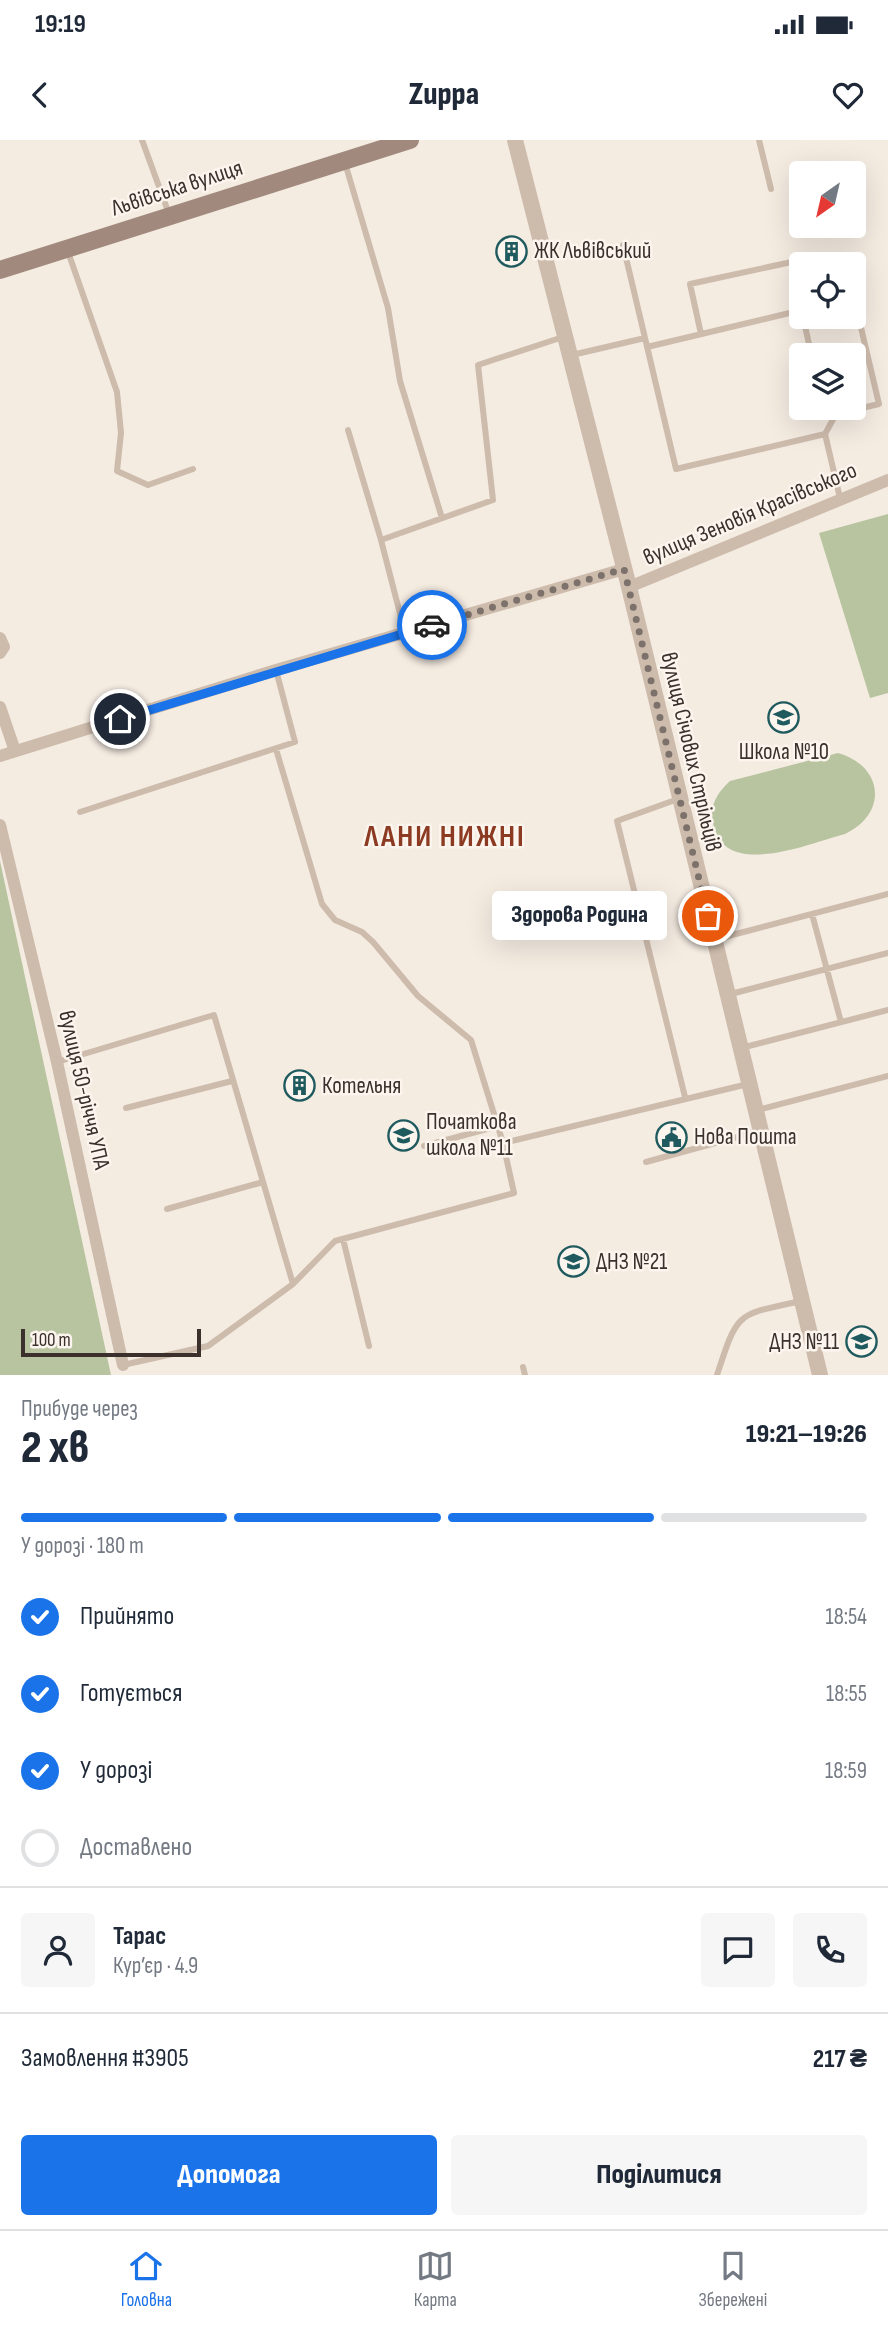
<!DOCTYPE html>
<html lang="uk">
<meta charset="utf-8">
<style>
:root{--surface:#fff;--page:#f6f6f7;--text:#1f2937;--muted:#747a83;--line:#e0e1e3;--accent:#1a73e8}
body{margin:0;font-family:"Sofia Sans Condensed",sans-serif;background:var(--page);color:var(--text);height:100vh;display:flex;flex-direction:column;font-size:26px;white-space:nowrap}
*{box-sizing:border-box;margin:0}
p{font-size:23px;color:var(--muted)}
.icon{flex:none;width:38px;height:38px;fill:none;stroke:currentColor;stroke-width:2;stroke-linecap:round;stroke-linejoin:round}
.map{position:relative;height:1235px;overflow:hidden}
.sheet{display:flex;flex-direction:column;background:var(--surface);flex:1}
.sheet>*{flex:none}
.needle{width:46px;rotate:214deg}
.controls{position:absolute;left:789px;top:21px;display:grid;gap:14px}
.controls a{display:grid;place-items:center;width:77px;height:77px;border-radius:7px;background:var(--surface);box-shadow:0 7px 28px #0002;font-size:35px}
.scale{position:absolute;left:21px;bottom:18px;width:180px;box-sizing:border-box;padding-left:7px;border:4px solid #3b302b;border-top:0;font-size:19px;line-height:24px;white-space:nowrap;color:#3b302b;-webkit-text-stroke:5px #fbf5ee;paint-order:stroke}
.pin{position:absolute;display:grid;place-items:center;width:60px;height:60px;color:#fff;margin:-30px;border:4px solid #fff;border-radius:50%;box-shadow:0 2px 7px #0007}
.courier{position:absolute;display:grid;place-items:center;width:70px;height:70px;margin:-35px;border:5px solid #1a73e8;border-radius:50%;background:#fff;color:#222;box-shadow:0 2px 9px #0007}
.bubble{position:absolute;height:49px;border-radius:7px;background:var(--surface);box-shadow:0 7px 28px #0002;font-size:23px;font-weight:800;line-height:49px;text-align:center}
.head em{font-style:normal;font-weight:800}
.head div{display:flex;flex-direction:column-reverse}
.head{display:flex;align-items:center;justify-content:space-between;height:119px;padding:0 21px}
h1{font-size:46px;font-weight:800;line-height:52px}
.bar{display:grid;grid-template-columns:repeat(4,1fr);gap:10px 7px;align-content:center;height:84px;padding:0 21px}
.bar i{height:9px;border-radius:5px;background:var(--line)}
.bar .current{background:var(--accent)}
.bar p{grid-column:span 4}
.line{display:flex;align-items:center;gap:18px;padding:0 21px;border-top:2px solid var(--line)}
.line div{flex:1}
.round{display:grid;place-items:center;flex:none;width:74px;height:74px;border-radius:7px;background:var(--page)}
ol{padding:0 21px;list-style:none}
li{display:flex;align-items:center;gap:21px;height:77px}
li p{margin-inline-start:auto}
li .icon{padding:7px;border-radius:50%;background:var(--accent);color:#fff;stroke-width:4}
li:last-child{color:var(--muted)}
li i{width:38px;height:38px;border:4px solid var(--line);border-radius:50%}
.button{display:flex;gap:14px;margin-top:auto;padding:14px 21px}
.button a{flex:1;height:80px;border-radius:7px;background:var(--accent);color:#fff;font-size:28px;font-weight:800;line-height:80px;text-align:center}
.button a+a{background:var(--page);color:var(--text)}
.status{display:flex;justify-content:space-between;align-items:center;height:49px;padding:0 35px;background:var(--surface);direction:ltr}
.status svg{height:19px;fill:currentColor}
header{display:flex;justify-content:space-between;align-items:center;height:91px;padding:0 21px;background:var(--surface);font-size:32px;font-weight:800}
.dock{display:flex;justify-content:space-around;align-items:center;height:98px;border-top:2px solid var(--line);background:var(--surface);font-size:19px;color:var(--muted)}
.dock a{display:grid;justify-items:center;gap:4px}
.dock .current{color:var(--accent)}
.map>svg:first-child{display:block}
</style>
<div class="status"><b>19:19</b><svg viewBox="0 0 49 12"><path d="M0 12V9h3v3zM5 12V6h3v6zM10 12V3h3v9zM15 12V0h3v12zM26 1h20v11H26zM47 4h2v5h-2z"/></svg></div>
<header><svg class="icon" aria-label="back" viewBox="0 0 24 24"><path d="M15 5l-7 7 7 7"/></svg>Zuppa<svg class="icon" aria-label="heart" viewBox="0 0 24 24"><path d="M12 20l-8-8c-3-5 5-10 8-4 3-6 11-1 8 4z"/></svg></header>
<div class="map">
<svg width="888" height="1235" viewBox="0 0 888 1235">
<rect width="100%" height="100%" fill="#f4ebe1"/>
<!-- green -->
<path fill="#b8c4a0" d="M888,374V553L870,558L819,393Z
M838,613C884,626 888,674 845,694C810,703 723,741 713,683C709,665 718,652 730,641Z
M0,721L111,1235H0Z"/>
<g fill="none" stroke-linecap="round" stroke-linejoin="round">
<!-- service -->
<path stroke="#cdbbac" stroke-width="6" d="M142,0L169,74
M759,0L771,49
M345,23L388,168L400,241L442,378
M623,105L676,329L825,294L840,358
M67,109L117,252L121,293L117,331L148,345L193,329
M803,177L811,213
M836,179L849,177
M701,194L690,144L801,120L802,124
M647,207L802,170
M572,215L645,198
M348,290L381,400
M825,294L836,274L879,264L858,175L854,176
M405,493L381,400L493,360L478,225L563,197
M276,609L322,764L335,780L362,792L373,802L418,856L471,900L503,1003L748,944
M678,659L617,681L685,957
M80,672L295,602L276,530
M812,774L841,882
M717,799L888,754
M727,855L888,813
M741,908L888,870
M57,922L214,875L293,1144L208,1206L123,1225
M126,968L232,941
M758,970L888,936
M424,1006L498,986
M646,1022L759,991
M167,1069L263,1042
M343,1099L369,1206
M293,1144L335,1101L514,1053L503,1003
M523,1227L525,1235
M717,1235C738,1171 736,1175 801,1161"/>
<!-- minor -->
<path stroke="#cdbbac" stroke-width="12" d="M629,447L888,340
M0,498L4,507L0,513
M0,567L15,611
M0,616L276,530L624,429
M0,685L57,922L123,1225"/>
<!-- tertiary -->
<path stroke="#cdbbac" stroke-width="16" d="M515,0L629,447L820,1235"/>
<!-- secondary -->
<path stroke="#a18a7d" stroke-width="18" d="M0,130L410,0"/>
</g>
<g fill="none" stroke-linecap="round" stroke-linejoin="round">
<!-- done -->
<path stroke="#7c716b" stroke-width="7" stroke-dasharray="0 12.6" d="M432,485L624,429L708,776"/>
<!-- route -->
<path stroke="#1a73e8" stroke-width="9" d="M120,579L432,485"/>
</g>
<!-- icons -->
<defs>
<symbol id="building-ring" viewBox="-11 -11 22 22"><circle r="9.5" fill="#fbf5ee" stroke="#1f5a5e" stroke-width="1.5"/><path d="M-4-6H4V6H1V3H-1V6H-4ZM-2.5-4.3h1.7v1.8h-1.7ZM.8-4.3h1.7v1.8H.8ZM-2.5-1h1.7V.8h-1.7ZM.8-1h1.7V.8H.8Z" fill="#1f5a5e"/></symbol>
<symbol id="school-ring" viewBox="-11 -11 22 22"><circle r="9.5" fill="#fbf5ee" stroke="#1f5a5e" stroke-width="1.5"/><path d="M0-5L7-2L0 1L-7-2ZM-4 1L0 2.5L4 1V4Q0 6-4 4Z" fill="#1f5a5e"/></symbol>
<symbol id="civic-ring" viewBox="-11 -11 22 22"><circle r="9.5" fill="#fbf5ee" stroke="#1f5a5e" stroke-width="1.5"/><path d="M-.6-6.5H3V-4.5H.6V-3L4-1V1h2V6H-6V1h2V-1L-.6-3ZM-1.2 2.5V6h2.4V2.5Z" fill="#1f5a5e"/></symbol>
</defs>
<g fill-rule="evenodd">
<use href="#building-ring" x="494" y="94" width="35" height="35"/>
<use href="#school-ring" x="766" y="560" width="35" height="35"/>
<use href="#building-ring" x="282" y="928" width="35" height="35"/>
<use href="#school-ring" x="386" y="978" width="35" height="35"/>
<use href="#civic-ring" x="654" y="980" width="35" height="35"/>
<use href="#school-ring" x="556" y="1104" width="35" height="35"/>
<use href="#school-ring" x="844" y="1184" width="35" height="35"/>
</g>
<g text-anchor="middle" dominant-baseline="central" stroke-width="5" stroke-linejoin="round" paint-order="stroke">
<!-- street labels -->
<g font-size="23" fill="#3b302b" stroke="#fbf5ee">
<text transform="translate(177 48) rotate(-18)">Львівська вулиця</text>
<text transform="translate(750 374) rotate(-23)">вулиця Зеновія Красівського</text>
<text transform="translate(691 612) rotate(77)">вулиця Січових Стрільців</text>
<text transform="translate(84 950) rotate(77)">вулиця 50-річчя УПА</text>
</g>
<!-- poi labels -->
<g font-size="23" fill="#3b302b" stroke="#fbf5ee" text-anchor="start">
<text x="534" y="111">ЖК Львівський</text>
<text x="784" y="612" text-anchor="middle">Школа №10</text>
<text x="322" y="946">Котельня</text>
<text x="426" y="982">Початкова<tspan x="426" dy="26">школа №11</tspan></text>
<text x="694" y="997">Нова Пошта</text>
<text x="596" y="1122">ДНЗ №21</text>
<text x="839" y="1202" text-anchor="end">ДНЗ №11</text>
</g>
<!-- district labels -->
<g font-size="30" font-weight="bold" letter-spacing="2" fill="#8c3b22" stroke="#fbf5ee">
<text x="445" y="697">ЛАНИ НИЖНІ</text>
</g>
</g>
</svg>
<div class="controls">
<a><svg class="needle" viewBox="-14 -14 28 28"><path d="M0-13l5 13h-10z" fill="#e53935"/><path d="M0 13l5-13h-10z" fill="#747a83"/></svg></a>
<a><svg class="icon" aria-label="locate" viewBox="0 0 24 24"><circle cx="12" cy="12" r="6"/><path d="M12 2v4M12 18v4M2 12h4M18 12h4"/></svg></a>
<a><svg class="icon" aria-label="layers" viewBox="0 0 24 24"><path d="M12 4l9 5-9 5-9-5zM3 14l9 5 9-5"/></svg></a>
</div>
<div class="scale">100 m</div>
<div class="pin" style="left:708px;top:776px;background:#ea580c"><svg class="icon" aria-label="bag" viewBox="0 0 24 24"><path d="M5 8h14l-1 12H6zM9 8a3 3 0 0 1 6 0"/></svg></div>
<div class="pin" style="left:120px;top:579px;background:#1f2937"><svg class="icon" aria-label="home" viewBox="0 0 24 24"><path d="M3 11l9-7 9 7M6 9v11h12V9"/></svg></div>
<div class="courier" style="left:432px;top:485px"><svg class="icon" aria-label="car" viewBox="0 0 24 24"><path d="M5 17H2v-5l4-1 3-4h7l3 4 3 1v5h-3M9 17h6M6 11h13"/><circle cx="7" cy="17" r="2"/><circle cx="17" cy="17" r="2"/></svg></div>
<div class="bubble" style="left:492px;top:751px;width:175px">Здорова Родина</div>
</div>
<section class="sheet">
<div class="head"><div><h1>2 хв</h1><p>Прибуде через</p></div><em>19:21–19:26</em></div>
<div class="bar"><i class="current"></i><i class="current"></i><i class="current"></i><i></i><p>У дорозі · 180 m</p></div>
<ol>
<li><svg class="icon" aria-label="check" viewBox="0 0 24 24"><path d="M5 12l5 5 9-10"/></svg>Прийнято<p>18:54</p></li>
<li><svg class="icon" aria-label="check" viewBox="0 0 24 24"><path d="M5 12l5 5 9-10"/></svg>Готується<p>18:55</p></li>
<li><svg class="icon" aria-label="check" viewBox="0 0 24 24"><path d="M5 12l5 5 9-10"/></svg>У дорозі<p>18:59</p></li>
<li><i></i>Доставлено</li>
</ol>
<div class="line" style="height:126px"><a class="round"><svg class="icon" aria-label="person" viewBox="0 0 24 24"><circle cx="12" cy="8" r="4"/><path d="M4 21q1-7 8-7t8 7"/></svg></a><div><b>Тарас</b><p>Кур’єр · 4.9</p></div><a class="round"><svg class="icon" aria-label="chat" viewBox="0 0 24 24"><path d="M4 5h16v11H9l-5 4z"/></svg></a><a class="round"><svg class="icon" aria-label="phone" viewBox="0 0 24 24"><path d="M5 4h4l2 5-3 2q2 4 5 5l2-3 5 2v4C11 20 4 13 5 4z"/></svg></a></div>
<div class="line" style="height:91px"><div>Замовлення #3905</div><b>217 ₴</b></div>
<div class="button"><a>Допомога</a><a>Поділитися</a></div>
</section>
<nav class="dock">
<a class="current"><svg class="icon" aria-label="home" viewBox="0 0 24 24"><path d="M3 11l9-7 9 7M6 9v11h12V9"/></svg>Головна</a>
<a><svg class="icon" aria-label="map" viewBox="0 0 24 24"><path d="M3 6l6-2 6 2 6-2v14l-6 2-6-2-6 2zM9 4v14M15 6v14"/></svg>Карта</a>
<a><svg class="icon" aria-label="saved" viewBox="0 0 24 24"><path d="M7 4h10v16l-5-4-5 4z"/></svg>Збережені</a>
</nav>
